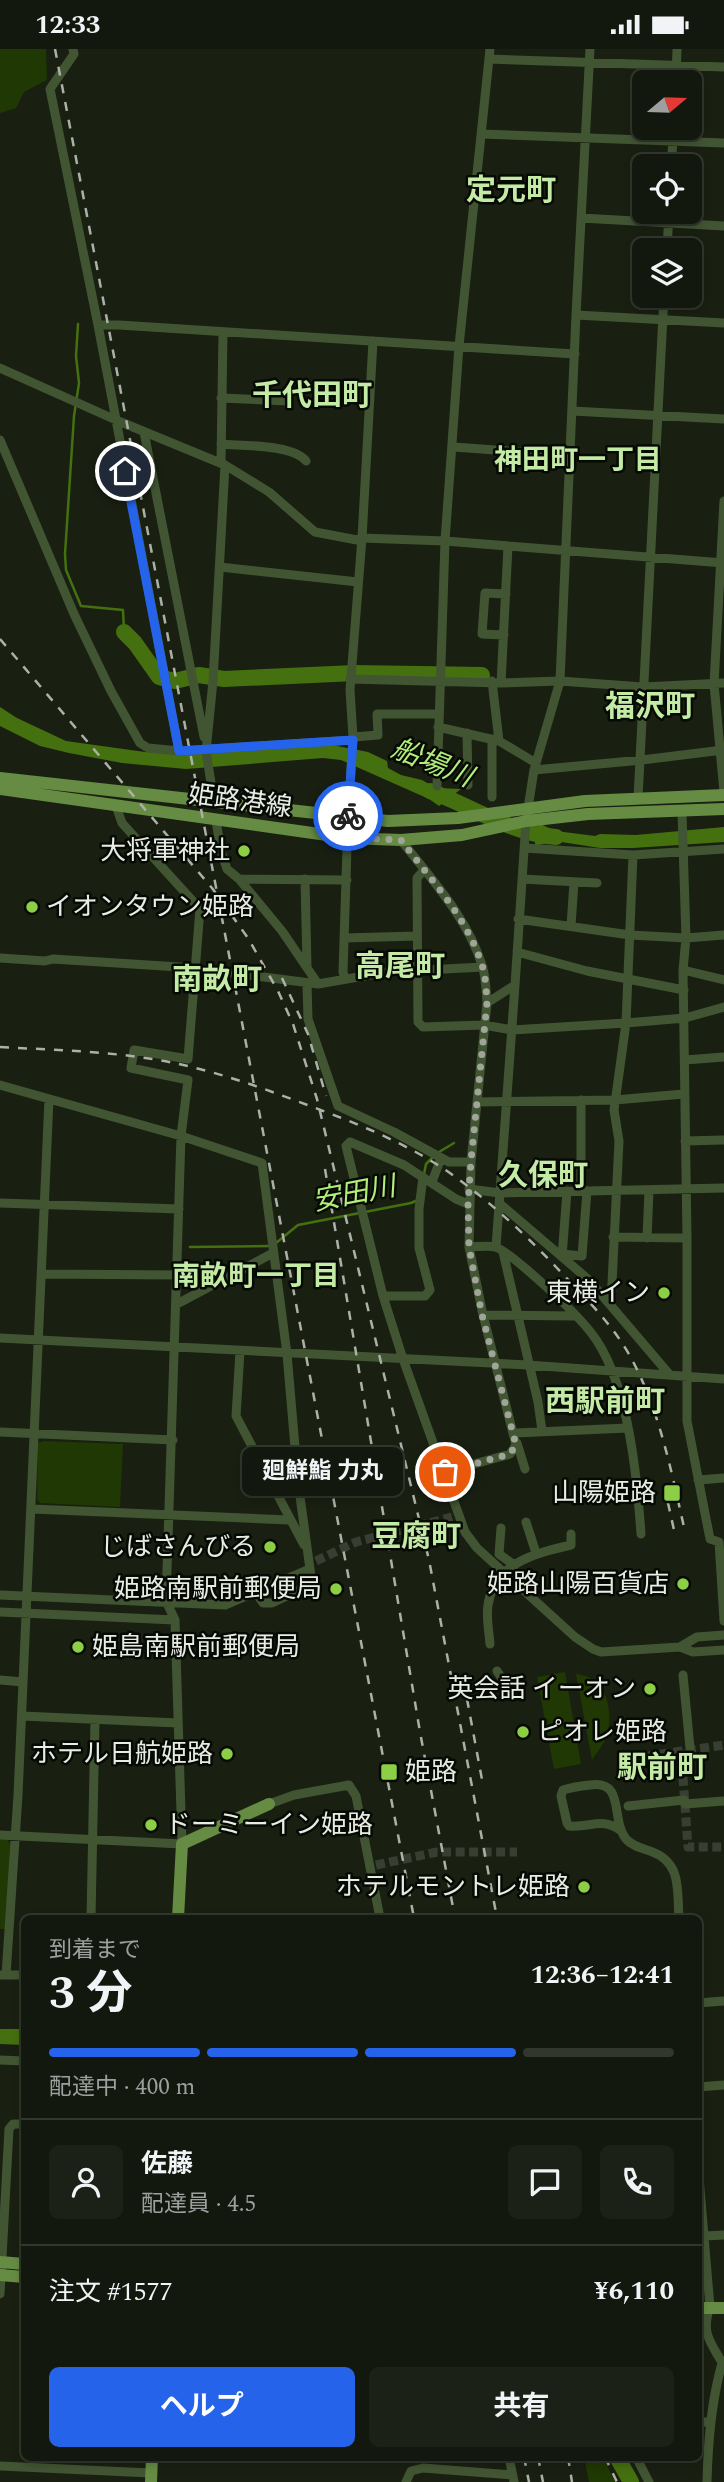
<!DOCTYPE html>
<html lang="ja">
<meta charset="utf-8">
<style>
:root{--surface:#13180e;--page:#1c2117;--text:#f1f3f6;--muted:#9da09e;--line:#32372e;--accent:#2563eb}
body{margin:0;font-family:Spectral,"Noto Sans JP",serif;background:var(--page);color:var(--text);height:100vh;display:flex;flex-direction:column;font-size:26px;white-space:nowrap}
*{box-sizing:border-box;margin:0}
p{font-size:23px;color:var(--muted)}
.icon{flex:none;width:38px;height:38px;fill:none;stroke:currentColor;stroke-width:2;stroke-linecap:round;stroke-linejoin:round}
.map{position:relative;flex:1;overflow:hidden}
.side{position:absolute;left:21px;top:1866px;width:681px;height:546px;display:flex;flex-direction:column;background:var(--surface);border-radius:10px;box-shadow:0 4px 10px #0003,0 0 0 2px var(--line)}
.side>*{flex:none}
.needle{width:46px;rotate:71deg}
.buttons{position:absolute;left:632px;top:21px;display:grid;gap:14px}
.buttons a{display:grid;place-items:center;width:70px;height:70px;border-radius:10px;background:var(--surface);box-shadow:0 4px 10px #0003,0 0 0 2px var(--line);font-size:35px}
.pin{position:absolute;display:grid;place-items:center;width:60px;height:60px;color:#fff;margin:-30px;border:4px solid #fff;border-radius:50%;box-shadow:0 2px 7px #0007}
.courier{position:absolute;display:grid;place-items:center;width:70px;height:70px;margin:-35px;border:5px solid #2563eb;border-radius:50%;background:#fff;color:#222;box-shadow:0 2px 9px #0007}
.bubble{position:absolute;height:49px;border-radius:10px;background:var(--surface);box-shadow:0 4px 10px #0003,0 0 0 2px var(--line);font-size:23px;font-weight:700;line-height:49px;text-align:center}
.summary em{font-style:normal;font-weight:700}
.summary div{display:flex;flex-direction:column-reverse}
.summary{display:flex;align-items:center;justify-content:space-between;height:119px;padding:0 28px}
h1{font-size:46px;font-weight:700;line-height:52px}
.bar{display:grid;grid-template-columns:repeat(4,1fr);gap:10px 7px;align-content:center;height:84px;padding:0 28px}
.bar i{height:9px;border-radius:5px;background:var(--line)}
.bar .active{background:var(--accent)}
.bar p{grid-column:span 4}
.line{display:flex;align-items:center;gap:18px;padding:0 28px;border-top:2px solid var(--line)}
.line div{flex:1}
.round{display:grid;place-items:center;flex:none;width:74px;height:74px;border-radius:10px;background:var(--page)}
.cta{display:flex;gap:14px;margin-top:auto;padding:14px 28px}
.cta a{flex:1;height:80px;border-radius:10px;background:var(--accent);color:#fff;font-size:28px;font-weight:700;line-height:80px;text-align:center}
.cta a+a{background:var(--page);color:var(--text)}
.status{display:flex;justify-content:space-between;align-items:center;height:49px;padding:0 35px;background:var(--surface);direction:ltr}
.status svg{height:19px;fill:currentColor}
.map>svg:first-child{display:block}
</style>
<div class="status"><b>12:33</b><svg viewBox="0 0 49 12"><path d="M0 12V9h3v3zM5 12V6h3v6zM10 12V3h3v9zM15 12V0h3v12zM26 1h20v11H26zM47 4h2v5h-2z"/></svg></div>
<div class="map">
<svg width="724" height="2433" viewBox="0 0 724 2433">
<rect width="100%" height="100%" fill="#192012"/>
<!-- green -->
<path fill="#203803" d="M0,0H46L47,31L24,43L16,59L0,64Z
M44,1392L123,1395L120,1458L40,1454L37,1450L38,1394Z
M565,1623L581,1715L554,1720L537,1628Z
M576,1625C606,1628 614,1660 607,1686C605,1694 597,1703 592,1711Z
M0,1789L6,1790L10,1794L6,1880H0Z
M584,2408H603L615,2433H589Z"/>
<!-- water -->
<path fill="#45700f" d="M0,658L17,669L66,692L145,703L198,705L332,696L368,703L387,712L388,719L401,726L422,731L436,739L461,740L439,757L429,750L341,711L323,709L186,720L122,714L69,704L40,697L0,677Z
M540,775L556,782L595,787L600,785L636,786L724,778V793L633,799H600L555,792L535,797V780Z
M0,1980H24V1996L0,1995Z"/>
<g fill="none" stroke-linecap="round" stroke-linejoin="round">
<!-- stream -->
<path stroke="#45700f" stroke-width="2.5" d="M78,275L76,307L79,334L74,367L65,505L66,521L81,557L123,561L124,583
M439,1103L454,1094
M424,1125L426,1115L434,1107
M276,1194L298,1176L411,1154L418,1151
M190,1198L271,1197"/>
<!-- river -->
<path stroke="#45700f" stroke-width="16" d="M124,583L135,594L159,628L175,632L199,626L224,630L355,624L482,626
M430,742C471,757 512,785 556,788
M617,2408L631,2433"/>
<!-- minor-tunnel -->
<path stroke="#383f32" stroke-width="9" stroke-dasharray="9 4.5" stroke-linecap="butt" d="M316,1512L356,1493L452,1468
M681,1701L688,1798H724
M620,1711L724,1696
M376,1816L437,1803H517"/>
<!-- minor -->
<path stroke="#425533" stroke-width="9" d="M73,0L74,5L50,40L98,276L179,702
M489,10L724,18
M676,33L677,0
M481,85L724,94
M671,117L674,79
M581,169L724,177
M667,201L669,163
M576,266L724,274
M98,276H119L575,305
M0,319L116,371L225,416L269,443L315,483L357,491L362,489L445,492L724,514
M221,349L288,352
M572,362L724,370
M144,383L204,688
M0,391L74,565L111,642L140,694L148,699L179,702L353,691
M221,395C242,397 292,395 306,412
M453,398L570,406
M724,452L714,635L724,743
M220,518L358,533
M504,586L482,585L485,544L506,545
M350,630L501,634L560,632L643,638L724,634
M492,632L499,692
M501,634L508,497
M438,678L499,692L536,714
M467,684L468,736
M353,688L378,686L377,665H438
M492,690V748
M534,721L642,711L723,701
M437,737L445,492L459,297L490,0
M638,749L664,247
M214,753L206,702L213,632L225,416L221,413L223,283
M682,763L686,889L683,921L687,1189V1372L710,1490L719,1493L724,1572
M216,772L221,802L227,820L239,830L282,882L318,935L387,923L483,918
M401,791C431,830 467,868 482,916C486,928 486,941 487,954L471,1113L469,1198L483,1266L516,1396L510,1405L445,1423
M525,799L633,806L724,800
M424,821L417,829L418,973L423,978L484,976L512,981L626,974L685,969L724,958
M239,830L347,831
M305,830L307,918
M522,830L597,834
M518,870L630,886L686,889L724,886
M571,877L574,833
M344,889L417,887
M517,903L587,922L684,941
M0,909L45,912L53,910L195,919L318,935
M683,921L724,931
M345,930L343,923L348,768L353,688L350,641L362,489L373,292
M307,936L308,970L338,1057L394,1083L449,1113H471
M487,954L515,936L526,772L534,721L560,632L576,266L590,0
M685,1011L724,1008
M0,1036L181,1087L262,1114L287,1305L298,1433L310,1520
M477,1053L615,1051L684,1045
M685,1092L724,1091
M432,1133L441,1109
M469,1140L500,1144L724,1139
M581,1142V1051
M0,1154L179,1160
M499,1154L589,1231L669,1325
M468,1155L456,1150L404,1116L350,1093L346,1097L383,1247L403,1310L465,1483L477,1499L575,1588L593,1600L601,1603L680,1598L693,1603L724,1601
M613,1188L687,1189
M647,1189L649,1141
M469,1198C477,1198 488,1196 495,1198C506,1201 533,1226 542,1234C560,1250 584,1272 597,1292C629,1341 637,1428 641,1485
M496,1198L515,936
M503,1203L538,1353L542,1382
M562,1205L582,1207L587,1142
M562,1208L567,1142
M42,1225L178,1226
M383,1247H425L430,1241L419,1199V1160L423,1128
M177,1255L273,1204
M611,1255L619,1092L614,1061L626,974L633,806
M483,1266L574,1267
M0,1289L528,1316L724,1330
M240,1302L236,1367L304,1496
M0,1383L173,1391
M515,1384L627,1379
M517,1394L525,1420
M698,1431L724,1429
M32,1460L289,1471
M526,1473L536,1504
M501,1479L499,1505L514,1516
M0,1546L225,1556L310,1520L312,1535L272,1554H263L259,1548L260,1541
M0,1563L175,1571
M490,1595C489,1583 486,1568 488,1556C494,1514 536,1504 571,1496V1485
M680,1598L697,1588L724,1586
M497,1622L505,1634
M683,1626L690,1699
M0,1631L23,1633
M22,1667L178,1674
M269,1755L294,1746L349,1736L356,1747L380,1869
M685,1755L724,1752
M628,1757L684,1751
M620,1781C602,1768 590,1779 569,1777L567,1774L561,1747L563,1741C572,1738 581,1737 590,1736C626,1731 610,1770 626,1790C632,1797 641,1799 650,1802C682,1813 677,1840 679,1869
M0,1786L182,1795L175,1571L166,1552L181,1087L188,1031L131,1019L134,1001L188,1010L200,860L122,774L116,757
M91,1869L95,1671
M0,1926H24
M6,1926L18,1746L49,1050
M698,1954L724,1952
M0,2011L24,2012
M698,2038L724,2036
M698,2117L710,2258C700,2285 712,2295 724,2317
M705,2187L724,2186
M0,2245L9,2080L13,2075H24
M698,2373H709
M509,2408L514,2433
M636,2408L649,2433
M0,2417L151,2424
M406,2433L411,2422L423,2419L512,2426
M707,2433C708,2392 711,2354 722,2314"/>
<!-- major -->
<path stroke="#668c43" stroke-width="12" d="M0,729L388,772L458,769L585,752L724,746
M0,740L348,789L401,791L462,786L526,772L588,765L724,760
M178,1869L182,1795L269,1755
M0,2213L24,2215
M0,2226L24,2228
M698,2259H724
M151,2433L152,2408"/>
<!-- rail -->
<path stroke="#abb1a6" stroke-width="2.5" stroke-dasharray="9 9" stroke-linecap="butt" d="M55,0L414,1869
M0,590L212,839L248,889L278,942L293,975L317,1050L429,1511L497,1869
M282,929L308,985L326,1047
M0,998C53,1001 106,1002 158,1011C211,1020 260,1038 310,1057C356,1074 403,1093 444,1120C485,1148 522,1182 556,1218C582,1246 611,1273 630,1307C659,1359 671,1421 684,1478
M325,1120L420,1683L455,1869
M664,1436L674,1481
M467,1650L483,1736
M524,2408L529,2433
M538,2408L543,2433
M568,2408L572,2433
M605,2408L617,2433"/>
</g>
<g fill="none" stroke-linecap="round" stroke-linejoin="round">
<!-- done -->
<path stroke="#a0a59a" stroke-width="7" stroke-dasharray="0 12.6" d="M348,767V789L401,791C430,830 467,868 482,916C486,928 486,941 487,954L471,1112L468,1155L469,1198L482,1266L516,1396L510,1405L445,1423"/>
<!-- route -->
<path stroke="#2563eb" stroke-width="9" d="M125,422L179,702L353,691L348,767"/>
</g>
<!-- markers -->
<g fill="#8cce45" stroke="#060904" stroke-width="2.5">
<circle cx="244" cy="802" r="7"/>
<circle cx="32" cy="858" r="7"/>
<circle cx="664" cy="1244" r="7"/>
<rect x="663" y="1435" width="18" height="18" rx="3.5"/>
<circle cx="270" cy="1498" r="7"/>
<circle cx="683" cy="1535" r="7"/>
<circle cx="336" cy="1540" r="7"/>
<circle cx="78" cy="1598" r="7"/>
<circle cx="650" cy="1640" r="7"/>
<circle cx="523" cy="1683" r="7"/>
<circle cx="227" cy="1705" r="7"/>
<rect x="380" y="1714" width="18" height="18" rx="3.5"/>
<circle cx="151" cy="1776" r="7"/>
<circle cx="584" cy="1838" r="7"/>
</g>
<g text-anchor="middle" dominant-baseline="central" stroke-width="5" stroke-linejoin="round" paint-order="stroke">
<!-- street labels -->
<g font-size="26" fill="#e8ede4" stroke="#060904">
<text transform="translate(240 752) rotate(8)">姫路港線</text>
</g>
<!-- poi labels -->
<g font-size="26" fill="#e8ede4" stroke="#060904" text-anchor="end">
<text x="230" y="802">大将軍神社</text>
<text x="46" y="858" text-anchor="start">イオンタウン姫路</text>
<text x="650" y="1244">東横イン</text>
<text x="656" y="1444">山陽姫路</text>
<text x="256" y="1498">じばさんびる</text>
<text x="669" y="1535">姫路山陽百貨店</text>
<text x="322" y="1540">姫路南駅前郵便局</text>
<text x="92" y="1598" text-anchor="start">姫島南駅前郵便局</text>
<text x="636" y="1640">英会話 イーオン</text>
<text x="537" y="1683" text-anchor="start">ピオレ姫路</text>
<text x="213" y="1705">ホテル日航姫路</text>
<text x="405" y="1723" text-anchor="start">姫路</text>
<text x="165" y="1776" text-anchor="start">ドーミーイン姫路</text>
<text x="570" y="1838">ホテルモントレ姫路</text>
</g>
<!-- neighbourhood labels -->
<g font-size="28" font-weight="bold" fill="#c4eba5" stroke="#060904">
<text x="578" y="411">神田町一丁目</text>
<text x="256" y="1227">南畝町一丁目</text>
</g>
<!-- water labels -->
<g font-size="28" font-style="italic" fill="#b1ee7a" stroke="#060904">
<text transform="translate(432 714) rotate(22)">船場川</text>
<text transform="translate(354 1145) rotate(-11)">安田川</text>
</g>
<!-- quarter labels -->
<g font-size="30" font-weight="bold" fill="#c4eba5" stroke="#060904">
<text x="511" y="142">定元町</text>
<text x="312" y="347">千代田町</text>
<text x="650" y="658">福沢町</text>
<text x="400" y="918">高尾町</text>
<text x="217" y="931">南畝町</text>
<text x="543" y="1127">久保町</text>
<text x="605" y="1353">西駅前町</text>
<text x="416" y="1488">豆腐町</text>
<text x="662" y="1719">駅前町</text>
</g>
</g>
</svg>
<div class="buttons">
<a><svg class="needle" viewBox="-14 -14 28 28"><path d="M0-13l5 13h-10z" fill="#e53935"/><path d="M0 13l5-13h-10z" fill="#9da09e"/></svg></a>
<a><svg class="icon" aria-label="locate" viewBox="0 0 24 24"><circle cx="12" cy="12" r="6"/><path d="M12 2v4M12 18v4M2 12h4M18 12h4"/></svg></a>
<a><svg class="icon" aria-label="layers" viewBox="0 0 24 24"><path d="M12 4l9 5-9 5-9-5zM3 14l9 5 9-5"/></svg></a>
</div>
<div class="pin" style="left:445px;top:1423px;background:#ea580c"><svg class="icon" aria-label="bag" viewBox="0 0 24 24"><path d="M5 8h14l-1 12H6zM9 8a3 3 0 0 1 6 0"/></svg></div>
<div class="pin" style="left:125px;top:422px;background:#1f2937"><svg class="icon" aria-label="home" viewBox="0 0 24 24"><path d="M3 11l9-7 9 7M6 9v11h12V9"/></svg></div>
<div class="courier" style="left:348px;top:767px"><svg class="icon" aria-label="bike" viewBox="0 0 24 24"><circle cx="6" cy="16" r="4"/><circle cx="18" cy="16" r="4"/><path d="M6 16l4-8h5l3 8M10 8l3 8H6M13 5h3"/></svg></div>
<div class="bubble" style="left:242px;top:1398px;width:161px">廻鮮鮨 力丸</div>
<section class="side">
<div class="summary"><div><h1>3 分</h1><p>到着まで</p></div><em>12:36–12:41</em></div>
<div class="bar"><i class="active"></i><i class="active"></i><i class="active"></i><i></i><p>配達中 · 400 m</p></div>
<div class="line" style="height:126px"><a class="round"><svg class="icon" aria-label="person" viewBox="0 0 24 24"><circle cx="12" cy="8" r="4"/><path d="M4 21q1-7 8-7t8 7"/></svg></a><div><b>佐藤</b><p>配達員 · 4.5</p></div><a class="round"><svg class="icon" aria-label="chat" viewBox="0 0 24 24"><path d="M4 5h16v11H9l-5 4z"/></svg></a><a class="round"><svg class="icon" aria-label="phone" viewBox="0 0 24 24"><path d="M5 4h4l2 5-3 2q2 4 5 5l2-3 5 2v4C11 20 4 13 5 4z"/></svg></a></div>
<div class="line" style="height:91px"><div>注文 #1577</div><b>¥6,110</b></div>
<div class="cta"><a>ヘルプ</a><a>共有</a></div>
</section>
</div>
